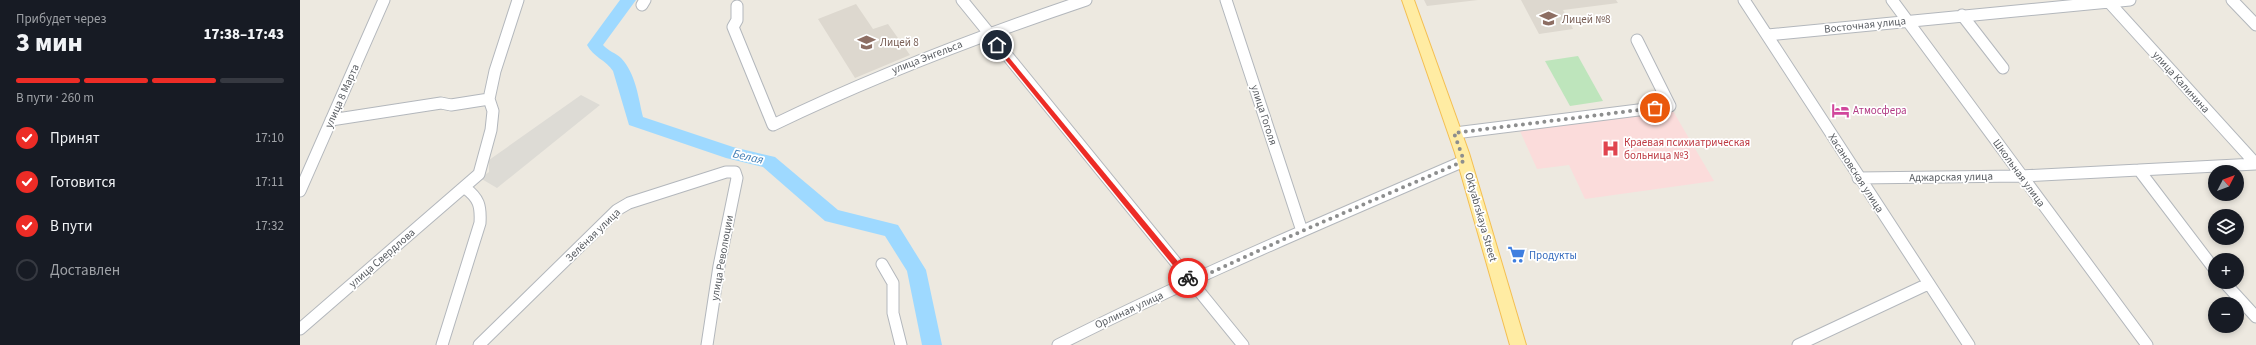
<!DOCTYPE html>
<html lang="ru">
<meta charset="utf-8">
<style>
:root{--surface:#171b24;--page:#20242c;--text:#f1f3f6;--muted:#9ea1a6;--line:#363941;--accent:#ed2c26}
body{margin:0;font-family:"Source Sans 3",sans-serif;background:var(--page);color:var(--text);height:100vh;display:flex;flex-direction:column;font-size:15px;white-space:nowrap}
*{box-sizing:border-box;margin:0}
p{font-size:13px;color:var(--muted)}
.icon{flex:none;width:22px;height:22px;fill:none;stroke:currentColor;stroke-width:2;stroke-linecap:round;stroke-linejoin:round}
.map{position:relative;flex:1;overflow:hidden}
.drawer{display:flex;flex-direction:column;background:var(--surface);width:300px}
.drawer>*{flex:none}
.needle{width:26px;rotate:48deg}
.fabs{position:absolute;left:1908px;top:165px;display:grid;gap:8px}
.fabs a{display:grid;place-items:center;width:36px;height:36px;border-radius:50%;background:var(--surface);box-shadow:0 2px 6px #0003;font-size:20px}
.pin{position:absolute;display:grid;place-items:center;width:34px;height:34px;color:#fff;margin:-17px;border:2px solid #fff;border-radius:50%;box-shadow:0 1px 4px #0007}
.courier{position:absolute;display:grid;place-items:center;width:40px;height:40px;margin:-20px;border:3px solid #ed2c26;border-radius:50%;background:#fff;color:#222;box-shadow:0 1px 5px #0007}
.headline em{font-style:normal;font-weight:800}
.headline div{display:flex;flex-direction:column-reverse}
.headline{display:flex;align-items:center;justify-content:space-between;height:68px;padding:0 16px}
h1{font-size:26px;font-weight:800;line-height:30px}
.bar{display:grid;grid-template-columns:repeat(4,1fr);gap:6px 4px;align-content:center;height:48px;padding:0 16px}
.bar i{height:5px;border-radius:3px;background:var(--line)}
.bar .current{background:var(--accent)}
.bar p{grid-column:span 4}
ol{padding:0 16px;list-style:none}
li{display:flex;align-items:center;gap:12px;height:44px}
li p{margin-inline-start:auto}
li .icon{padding:4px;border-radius:50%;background:var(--accent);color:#fff;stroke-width:4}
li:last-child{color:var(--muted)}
li i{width:22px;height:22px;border:2px solid var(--line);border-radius:50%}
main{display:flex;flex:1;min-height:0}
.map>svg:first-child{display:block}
</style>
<main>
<section class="drawer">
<div class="headline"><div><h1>3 мин</h1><p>Прибудет через</p></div><em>17:38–17:43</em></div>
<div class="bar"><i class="current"></i><i class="current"></i><i class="current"></i><i></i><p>В пути · 260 m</p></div>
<ol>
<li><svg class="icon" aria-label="check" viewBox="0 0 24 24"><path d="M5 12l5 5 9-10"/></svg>Принят<p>17:10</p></li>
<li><svg class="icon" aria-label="check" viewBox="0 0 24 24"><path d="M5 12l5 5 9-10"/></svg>Готовится<p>17:11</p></li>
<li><svg class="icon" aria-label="check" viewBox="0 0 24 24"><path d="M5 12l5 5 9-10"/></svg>В пути<p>17:32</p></li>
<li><i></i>Доставлен</li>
</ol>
</section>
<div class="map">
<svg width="1956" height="345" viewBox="0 0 1956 345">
<rect width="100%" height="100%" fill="#ede9e0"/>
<!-- industrial -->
<path fill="#dddbd5" d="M281,95L300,105L197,188L180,178L189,172V160Z"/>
<!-- education -->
<path fill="#ddd8cf" d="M1124,0H1178L1127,6Z
M1221,0H1316L1318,3L1263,10L1273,29L1239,34Z
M556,4L573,29L588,24L610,55L555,78L518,19Z"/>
<!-- medical -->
<path fill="#fbdcdb" d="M1373,111L1414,181L1285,199L1269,165L1237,169L1220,131Z"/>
<!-- green -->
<path fill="#bee5bc" d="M1278,56L1303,101L1270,106L1245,61Z"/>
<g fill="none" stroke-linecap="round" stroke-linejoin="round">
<!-- river -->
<path fill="#9ed9ff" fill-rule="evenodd" d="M320,0H336L303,45C308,51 316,53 321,58C336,74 338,97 343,117L433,147L475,157L538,210L598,225L626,270L642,345H622L607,271L585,236L525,221L463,167L426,158L329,125L313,71C306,60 293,57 287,45Z"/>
<defs>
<path id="minor" d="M662,0L943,345
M926,0L1002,231
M1444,0L1669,345
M1592,0L1847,345
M1807,0L1956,164
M1932,0L1956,25
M342,5L345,0
M437,6V20L433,27L473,125C574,76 679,36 786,0
M1662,15L1703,68
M1468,35L1830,0
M31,120L141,103L151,105L189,99
M1155,133L1370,106L1337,40
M1839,170L1915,270
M1558,178L1721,176L1956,164
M0,191L84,0
M582,264L593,283V313L601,345
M1924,282L1956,317
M0,329L179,174L191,130L193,111L189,99L195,71L218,0
M142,345L180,223C181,206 179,198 165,188
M179,345L317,210L329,203L426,172H435L437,178L419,266L407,345
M758,345C890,278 1028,220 1164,161
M1498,345L1628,284"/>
<path id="major" d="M1102,0H1114L1169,153L1226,345H1210L1155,153Z"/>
</defs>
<!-- minor casing -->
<use href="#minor" stroke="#b3b7bc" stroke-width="13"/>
<!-- major casing -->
<use href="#major" stroke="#f4bf52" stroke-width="2"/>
<!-- minor -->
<use href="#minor" stroke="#fff" stroke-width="11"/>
<!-- major -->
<use href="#major" fill="#ffeca3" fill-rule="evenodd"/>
</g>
<!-- route -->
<path fill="#ed2c26" d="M697,43L890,276V280H885L695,47Z"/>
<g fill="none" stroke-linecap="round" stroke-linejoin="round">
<!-- done -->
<path stroke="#8d8e8e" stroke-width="4" stroke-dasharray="0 7.2" d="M888,278L890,282L1002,231L1164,161L1154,133L1355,108"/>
</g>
<!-- icons -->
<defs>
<symbol id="school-bare" viewBox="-9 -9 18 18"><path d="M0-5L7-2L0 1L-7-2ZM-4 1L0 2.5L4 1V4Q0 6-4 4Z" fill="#8d6e63" stroke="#fff" stroke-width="2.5" paint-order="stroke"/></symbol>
<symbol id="hotel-bare" viewBox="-9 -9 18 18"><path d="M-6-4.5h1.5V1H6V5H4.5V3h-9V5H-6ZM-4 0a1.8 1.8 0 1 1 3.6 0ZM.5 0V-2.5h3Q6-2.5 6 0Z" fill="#d1479c" stroke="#fff" stroke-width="2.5" paint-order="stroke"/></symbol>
<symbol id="hospital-bare" viewBox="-9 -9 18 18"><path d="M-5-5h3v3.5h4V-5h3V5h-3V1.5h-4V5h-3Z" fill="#e0444e" stroke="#fff" stroke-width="2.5" paint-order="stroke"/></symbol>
<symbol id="supermarket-bare" viewBox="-9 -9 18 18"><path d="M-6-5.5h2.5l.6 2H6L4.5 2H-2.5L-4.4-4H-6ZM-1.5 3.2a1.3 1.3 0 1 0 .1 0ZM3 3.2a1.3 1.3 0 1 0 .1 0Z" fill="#3f7fe0" stroke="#fff" stroke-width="2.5" paint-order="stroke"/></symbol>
</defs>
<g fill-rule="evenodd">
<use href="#school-bare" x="1236" y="6" width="25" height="25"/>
<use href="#school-bare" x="554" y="30" width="25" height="25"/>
<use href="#hotel-bare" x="1528" y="98" width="25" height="25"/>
<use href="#hospital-bare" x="1298" y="136" width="25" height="25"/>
<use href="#supermarket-bare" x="1204" y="242" width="25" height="25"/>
</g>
<g text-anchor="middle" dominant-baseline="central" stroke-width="3.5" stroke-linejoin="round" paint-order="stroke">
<!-- education labels -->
<g font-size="11" fill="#785e54" stroke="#fff" text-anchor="start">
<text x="1262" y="19">Лицей №8</text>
<text x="580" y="42">Лицей 8</text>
</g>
<!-- street labels -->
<g font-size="11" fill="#595d62" stroke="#fff">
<text transform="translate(1565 25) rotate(-6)">Восточная улица</text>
<text transform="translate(627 57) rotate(-21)">улица Энгельса</text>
<text transform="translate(1881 82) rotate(48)">улица Калинина</text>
<text transform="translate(42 96) rotate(-66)">улица 8 Марта</text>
<text transform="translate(964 115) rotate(72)">улица Гоголя</text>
<text transform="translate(1556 173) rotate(57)">Хасановская улица</text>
<text transform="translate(1719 173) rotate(54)">Школьная улица</text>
<text transform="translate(1651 177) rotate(-1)">Аджарская улица</text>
<text transform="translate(1181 217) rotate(74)">Oktyabrskaya Street</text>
<text transform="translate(293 235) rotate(-44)">Зелёная улица</text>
<text transform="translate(82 258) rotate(-41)">улица Свердлова</text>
<text transform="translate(422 258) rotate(-80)">улица Революции</text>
<text transform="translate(829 310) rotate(-25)">Орлиная улица</text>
</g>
<!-- hotel labels -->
<g font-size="11" fill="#b23c85" stroke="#fff" text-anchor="start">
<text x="1553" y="110">Атмосфера</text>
</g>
<!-- health labels -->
<g font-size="11" fill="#be3a42" stroke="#fff" text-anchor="start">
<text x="1324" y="142">Краевая психиатрическая<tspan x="1324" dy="13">больница №3</tspan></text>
</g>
<!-- shop labels -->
<g font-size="11" fill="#366cbe" stroke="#fff" text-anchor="start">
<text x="1229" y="255">Продукты</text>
</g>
<!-- water labels -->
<g font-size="12" font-style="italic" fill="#3a7ab3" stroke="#fff">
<text transform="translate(448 157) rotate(13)">Белая</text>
</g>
</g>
</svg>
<div class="fabs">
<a><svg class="needle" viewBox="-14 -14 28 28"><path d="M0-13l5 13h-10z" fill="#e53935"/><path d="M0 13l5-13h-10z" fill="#9ea1a6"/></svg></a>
<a><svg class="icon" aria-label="layers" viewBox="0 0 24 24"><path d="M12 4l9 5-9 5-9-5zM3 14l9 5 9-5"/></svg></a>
<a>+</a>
<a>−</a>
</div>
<div class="pin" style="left:1355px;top:108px;background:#ea580c"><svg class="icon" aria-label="bag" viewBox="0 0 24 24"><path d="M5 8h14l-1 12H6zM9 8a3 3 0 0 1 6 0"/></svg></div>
<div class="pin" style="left:697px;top:45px;background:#1f2937"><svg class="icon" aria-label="home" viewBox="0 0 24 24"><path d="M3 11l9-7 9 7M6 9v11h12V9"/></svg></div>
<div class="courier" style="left:888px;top:278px"><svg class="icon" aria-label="bike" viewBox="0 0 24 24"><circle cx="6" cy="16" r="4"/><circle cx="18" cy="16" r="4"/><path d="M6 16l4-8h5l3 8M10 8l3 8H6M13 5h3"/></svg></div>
</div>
</main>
